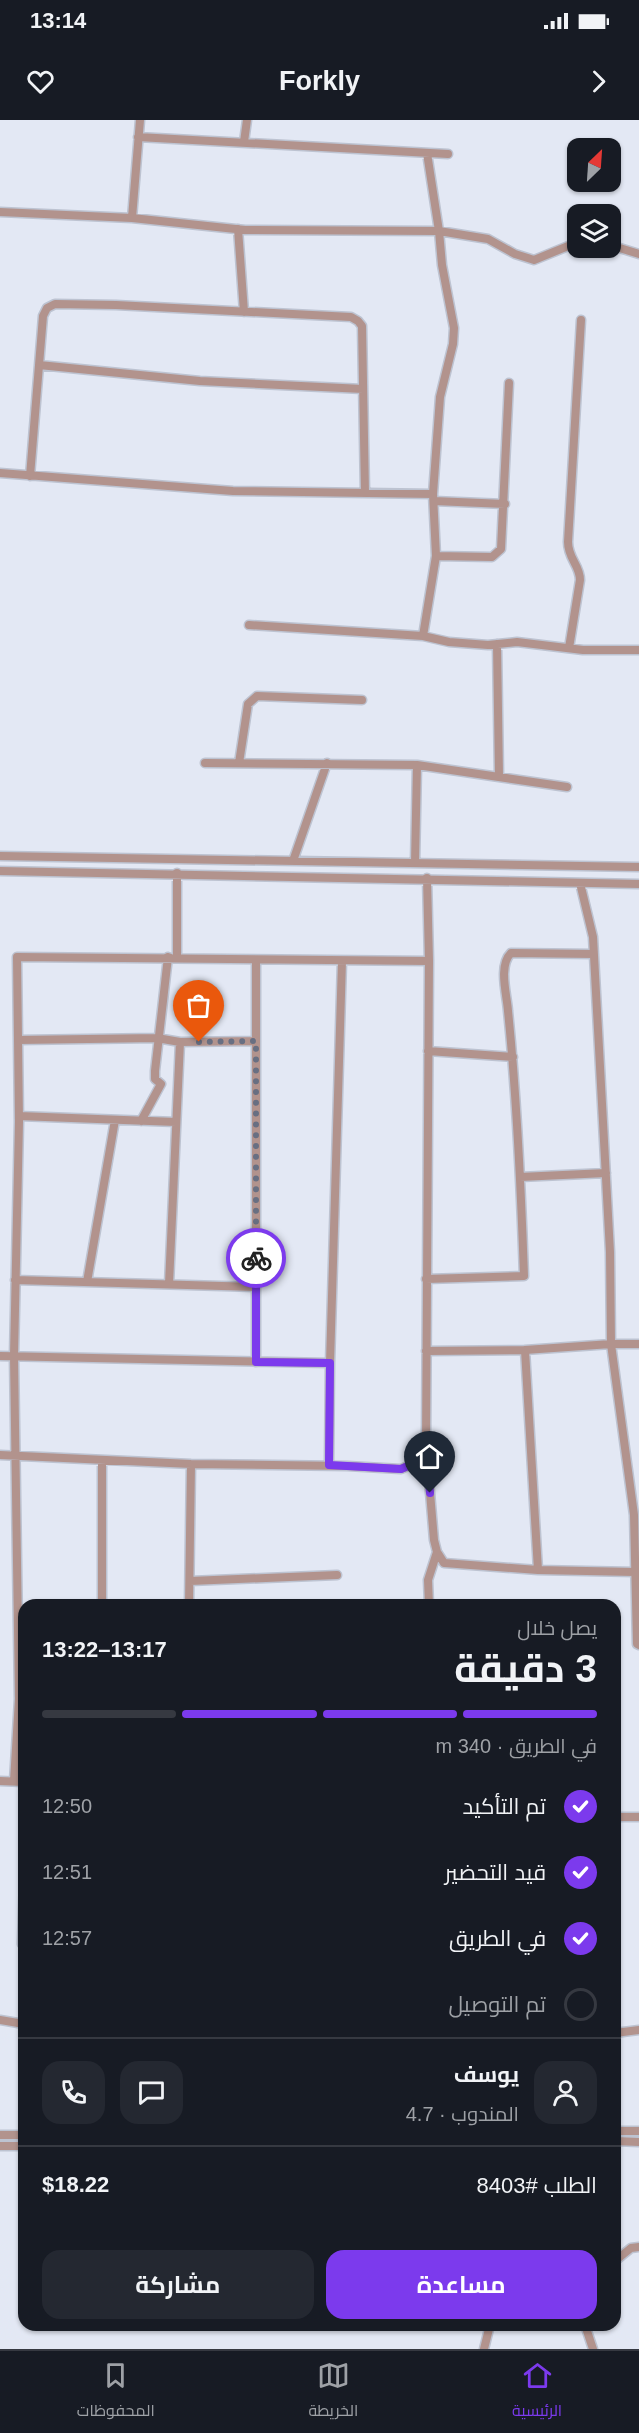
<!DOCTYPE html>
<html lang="ar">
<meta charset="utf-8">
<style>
:root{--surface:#171b24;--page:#242831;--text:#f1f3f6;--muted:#9ea1a6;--line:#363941;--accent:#7c3aed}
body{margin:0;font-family:Arial,Cairo,sans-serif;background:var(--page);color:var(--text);direction:rtl;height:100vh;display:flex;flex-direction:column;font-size:22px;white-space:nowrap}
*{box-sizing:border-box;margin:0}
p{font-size:20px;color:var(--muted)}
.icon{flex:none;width:33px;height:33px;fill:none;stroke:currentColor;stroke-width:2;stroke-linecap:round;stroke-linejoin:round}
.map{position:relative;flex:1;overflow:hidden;direction:ltr}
.side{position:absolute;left:18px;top:1479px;width:603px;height:732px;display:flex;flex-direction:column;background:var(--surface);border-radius:18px;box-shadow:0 2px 4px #0004;direction:rtl}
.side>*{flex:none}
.needle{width:39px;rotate:25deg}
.controls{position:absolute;left:567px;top:18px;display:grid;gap:12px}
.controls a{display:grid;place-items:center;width:54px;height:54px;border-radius:12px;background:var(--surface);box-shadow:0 2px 4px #0004;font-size:30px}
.pin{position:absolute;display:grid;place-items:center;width:51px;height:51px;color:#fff;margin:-62px -26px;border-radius:50% 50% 50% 0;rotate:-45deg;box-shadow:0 0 6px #0007}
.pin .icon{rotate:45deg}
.courier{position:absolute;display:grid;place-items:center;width:60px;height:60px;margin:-30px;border:4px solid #7c3aed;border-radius:50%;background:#fff;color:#222;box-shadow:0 2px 8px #0007}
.summary em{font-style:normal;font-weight:700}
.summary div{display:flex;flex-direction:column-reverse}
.summary{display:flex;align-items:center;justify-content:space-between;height:102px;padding:0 24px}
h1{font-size:39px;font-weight:700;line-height:45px}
.bar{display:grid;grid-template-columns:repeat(4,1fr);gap:9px 6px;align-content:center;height:72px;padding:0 24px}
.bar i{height:8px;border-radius:4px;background:var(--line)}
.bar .selected{background:var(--accent)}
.bar p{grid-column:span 4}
.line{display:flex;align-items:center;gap:15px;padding:0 24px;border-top:2px solid var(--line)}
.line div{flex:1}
.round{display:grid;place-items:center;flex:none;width:63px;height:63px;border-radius:18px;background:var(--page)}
ol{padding:0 24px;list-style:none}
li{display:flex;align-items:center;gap:18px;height:66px}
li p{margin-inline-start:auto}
li .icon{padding:6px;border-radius:50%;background:var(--accent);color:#fff;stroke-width:4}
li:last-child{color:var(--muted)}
li i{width:33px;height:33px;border:3px solid var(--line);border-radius:50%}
.action{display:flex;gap:12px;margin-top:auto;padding:12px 24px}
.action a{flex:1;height:69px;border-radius:18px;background:var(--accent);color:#fff;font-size:24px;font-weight:700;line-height:69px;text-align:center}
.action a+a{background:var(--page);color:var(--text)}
.status{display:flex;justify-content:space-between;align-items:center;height:42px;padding:0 30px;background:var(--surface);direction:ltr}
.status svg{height:16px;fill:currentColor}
header{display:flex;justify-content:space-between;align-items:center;height:78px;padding:0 24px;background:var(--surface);font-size:27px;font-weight:700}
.dock{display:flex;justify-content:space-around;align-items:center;height:84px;border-top:2px solid var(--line);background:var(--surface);font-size:16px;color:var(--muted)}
.dock a{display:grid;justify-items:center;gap:3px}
.dock .selected{color:var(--accent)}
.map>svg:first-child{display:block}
</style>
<div class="status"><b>13:14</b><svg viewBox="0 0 49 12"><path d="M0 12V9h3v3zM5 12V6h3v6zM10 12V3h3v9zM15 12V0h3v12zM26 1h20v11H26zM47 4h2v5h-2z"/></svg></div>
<header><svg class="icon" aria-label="forward" viewBox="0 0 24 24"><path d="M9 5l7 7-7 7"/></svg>Forkly<svg class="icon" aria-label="heart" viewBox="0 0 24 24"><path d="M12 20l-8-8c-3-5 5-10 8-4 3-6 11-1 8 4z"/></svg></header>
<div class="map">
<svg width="639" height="2229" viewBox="0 0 639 2229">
<rect width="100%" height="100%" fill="#e3e8f4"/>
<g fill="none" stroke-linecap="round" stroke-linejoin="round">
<defs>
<path id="minor" d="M138,17L448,34
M244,22L247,0
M0,92L132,98L245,110L439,111L427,33
M132,98L140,0
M238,109L244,192
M610,125L639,134
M39,245L200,261L363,269
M0,353L233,371L433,374
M30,356L43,196L47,188L55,184L116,185L351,197L358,201L362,206L365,373
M434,381L505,384
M436,436L492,437L501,429L509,263
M249,505L423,516L449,522L488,525L517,522L583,530H639
M423,516L436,436L433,374L440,277L453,224L454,208L442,145L439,111L488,119L515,134L534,140L578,122
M497,524L499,656
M569,528L580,460C580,445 568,439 568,422L581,200
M205,643L417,645L567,667
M239,643L248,584L257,576L362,580
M0,736L639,747
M293,741L327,643
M415,743L417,645
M0,751L639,764
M177,753V837
M580,763L593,817L610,1132L611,1224L525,1230L538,1450L635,1452
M18,920L157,918L180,922L169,1164
M180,922L256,921
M428,931L513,937
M19,996L176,1002
M141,1001L161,964L155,959V951L168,837
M520,1057L606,1053
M426,1159L524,1156C521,1068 517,979 508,891C507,875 498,846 511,833L594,834
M15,1160L256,1167
M87,1162L115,1000
M639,1224H611L634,1395L637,1524L639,1525
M426,1231L525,1230
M0,1236L330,1243
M256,1242V840
M426,1325L434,1420L437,1432L444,1443L538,1450
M0,1335L191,1344L347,1346L401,1349L417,1342L426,1325L429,841L427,758
M102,1340V1485
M329,1345L330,1243L342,841
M190,1461L337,1455
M189,1485L191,1344
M429,1485L428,1460L437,1432
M24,1579H19L14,1236L19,1002L17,837L429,841
M0,1661L24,1662
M14,1661L19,1579
M615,1697H639
M22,1824L24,1759
M0,1900L24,1904
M615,1913L639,1910
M615,2011H639
M0,2015H24
M615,2021L639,2022
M0,2026H24
M615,2141L631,2128L639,2127
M585,2205L593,2229
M484,2229L490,2205"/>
</defs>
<!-- minor casing -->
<use href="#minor" stroke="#bdc3d1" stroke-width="11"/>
<!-- minor -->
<use href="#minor" stroke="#b2938d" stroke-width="8"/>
</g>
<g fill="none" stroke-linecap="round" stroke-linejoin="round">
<!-- done -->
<path stroke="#686f82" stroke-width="6" stroke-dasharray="0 10.8" d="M199,922L256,921V1138"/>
<!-- route -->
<path stroke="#7c3aed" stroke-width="8" d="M256,1138V1242L330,1243L329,1345L401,1349L417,1342L426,1325L430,1373"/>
</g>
</svg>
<div class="controls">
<a><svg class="needle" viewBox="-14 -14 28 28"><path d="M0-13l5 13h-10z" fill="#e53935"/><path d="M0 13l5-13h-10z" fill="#9ea1a6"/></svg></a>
<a><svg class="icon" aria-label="layers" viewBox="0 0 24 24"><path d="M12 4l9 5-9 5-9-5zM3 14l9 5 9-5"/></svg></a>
</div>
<div class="pin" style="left:199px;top:922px;background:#ea580c"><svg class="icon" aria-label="bag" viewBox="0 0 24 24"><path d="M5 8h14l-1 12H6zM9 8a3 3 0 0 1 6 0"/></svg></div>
<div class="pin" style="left:430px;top:1373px;background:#1f2937"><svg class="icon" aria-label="home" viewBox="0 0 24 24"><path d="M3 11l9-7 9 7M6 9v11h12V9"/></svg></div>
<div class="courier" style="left:256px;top:1138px"><svg class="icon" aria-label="bike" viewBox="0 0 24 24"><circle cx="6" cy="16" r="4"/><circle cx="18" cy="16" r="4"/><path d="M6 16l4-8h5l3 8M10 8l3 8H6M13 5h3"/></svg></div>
<section class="side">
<div class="summary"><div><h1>3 دقيقة</h1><p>يصل خلال</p></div><em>13:17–13:22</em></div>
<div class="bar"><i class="selected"></i><i class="selected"></i><i class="selected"></i><i></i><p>في الطريق · 340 m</p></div>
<ol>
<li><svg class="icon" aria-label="check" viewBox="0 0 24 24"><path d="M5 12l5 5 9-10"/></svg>تم التأكيد<p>12:50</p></li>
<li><svg class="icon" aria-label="check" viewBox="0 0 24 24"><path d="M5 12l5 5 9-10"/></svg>قيد التحضير<p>12:51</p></li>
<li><svg class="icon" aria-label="check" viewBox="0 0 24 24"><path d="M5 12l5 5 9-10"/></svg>في الطريق<p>12:57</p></li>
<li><i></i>تم التوصيل</li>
</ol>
<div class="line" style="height:108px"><a class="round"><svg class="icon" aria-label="person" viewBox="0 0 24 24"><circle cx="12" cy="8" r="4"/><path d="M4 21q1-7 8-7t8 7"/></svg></a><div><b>يوسف</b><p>المندوب · 4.7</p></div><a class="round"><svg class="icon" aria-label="chat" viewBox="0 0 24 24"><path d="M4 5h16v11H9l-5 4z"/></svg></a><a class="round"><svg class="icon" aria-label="phone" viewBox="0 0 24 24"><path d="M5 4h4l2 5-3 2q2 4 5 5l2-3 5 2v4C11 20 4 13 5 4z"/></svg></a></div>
<div class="line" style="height:78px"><div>الطلب #8403</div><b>$18.22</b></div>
<div class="action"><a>مساعدة</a><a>مشاركة</a></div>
</section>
</div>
<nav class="dock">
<a class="selected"><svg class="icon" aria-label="home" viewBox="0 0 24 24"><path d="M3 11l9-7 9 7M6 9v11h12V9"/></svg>الرئيسية</a>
<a><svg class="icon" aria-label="map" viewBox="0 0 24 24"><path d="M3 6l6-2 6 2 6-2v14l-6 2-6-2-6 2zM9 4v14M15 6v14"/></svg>الخريطة</a>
<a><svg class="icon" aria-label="saved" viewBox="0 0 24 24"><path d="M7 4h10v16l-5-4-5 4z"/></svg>المحفوظات</a>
</nav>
